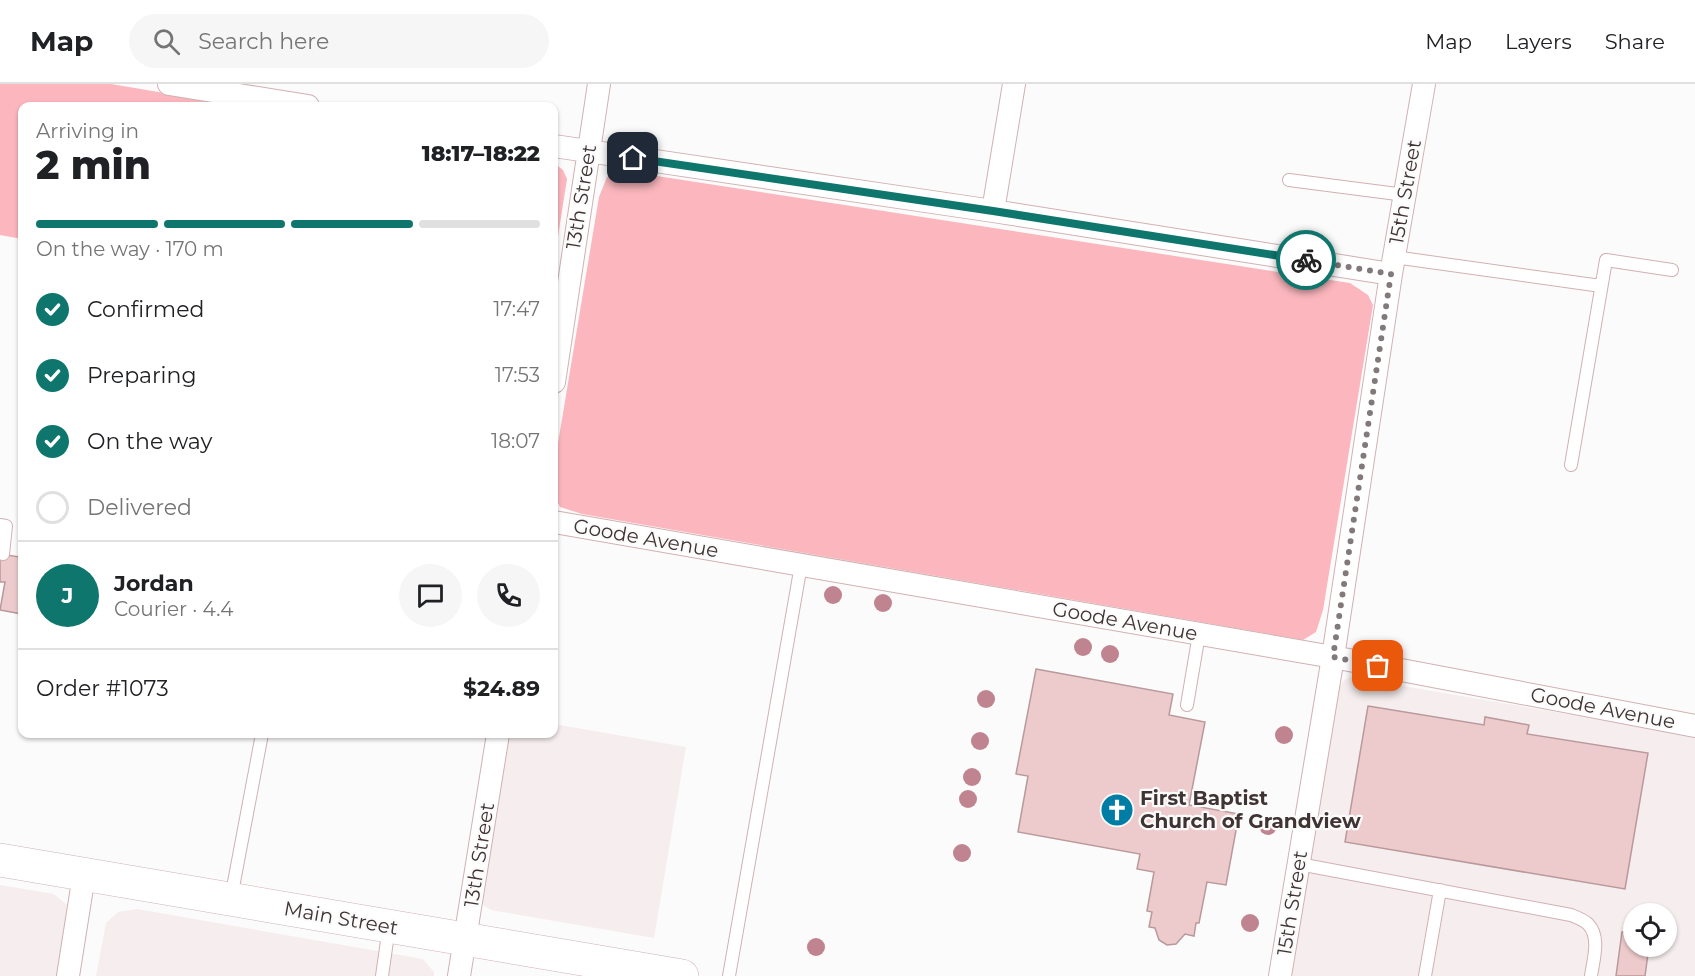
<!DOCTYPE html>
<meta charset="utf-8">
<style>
:root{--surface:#fff;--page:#f6f6f6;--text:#202124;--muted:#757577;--line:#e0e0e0;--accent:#0f766e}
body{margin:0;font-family:Montserrat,sans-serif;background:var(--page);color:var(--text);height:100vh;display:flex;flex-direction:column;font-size:22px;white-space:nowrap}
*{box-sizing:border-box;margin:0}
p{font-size:20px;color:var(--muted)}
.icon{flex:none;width:33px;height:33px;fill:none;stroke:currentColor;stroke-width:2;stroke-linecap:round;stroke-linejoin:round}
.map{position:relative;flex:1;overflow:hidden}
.drawer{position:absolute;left:18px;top:18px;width:540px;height:636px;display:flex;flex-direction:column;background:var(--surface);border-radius:12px;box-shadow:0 2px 4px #0004}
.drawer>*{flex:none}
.tools{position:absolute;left:1623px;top:819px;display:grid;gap:12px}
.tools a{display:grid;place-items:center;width:54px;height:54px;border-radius:50%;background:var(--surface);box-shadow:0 2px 4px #0004;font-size:30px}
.pin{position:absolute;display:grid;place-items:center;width:51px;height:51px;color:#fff;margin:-26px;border-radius:12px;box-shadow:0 3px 9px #0006}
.courier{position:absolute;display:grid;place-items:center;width:60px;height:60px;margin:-30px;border:4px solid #0f766e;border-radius:50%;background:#fff;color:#222;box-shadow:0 2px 8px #0007}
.overview em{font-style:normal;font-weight:800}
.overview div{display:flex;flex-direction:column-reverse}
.overview{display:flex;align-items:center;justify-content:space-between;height:102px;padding:0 18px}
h1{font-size:39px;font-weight:800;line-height:45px}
.bar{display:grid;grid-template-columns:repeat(4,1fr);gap:9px 6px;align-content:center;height:72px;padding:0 18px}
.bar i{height:8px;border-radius:4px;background:var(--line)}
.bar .active{background:var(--accent)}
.bar p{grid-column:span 4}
.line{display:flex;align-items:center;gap:15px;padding:0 18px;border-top:2px solid var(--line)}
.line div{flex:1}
.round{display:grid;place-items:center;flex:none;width:63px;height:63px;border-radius:32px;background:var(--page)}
ol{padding:0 18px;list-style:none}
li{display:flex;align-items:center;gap:18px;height:66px}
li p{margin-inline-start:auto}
li .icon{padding:6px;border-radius:50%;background:var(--accent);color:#fff;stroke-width:4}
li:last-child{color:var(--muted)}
li i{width:33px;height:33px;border:3px solid var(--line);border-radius:50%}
header{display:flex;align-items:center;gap:36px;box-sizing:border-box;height:84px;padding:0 30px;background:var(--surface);border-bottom:2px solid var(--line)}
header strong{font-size:28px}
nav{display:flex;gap:33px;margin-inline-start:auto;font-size:21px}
.search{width:420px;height:54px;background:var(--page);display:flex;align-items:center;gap:15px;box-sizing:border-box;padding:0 21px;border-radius:33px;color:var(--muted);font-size:22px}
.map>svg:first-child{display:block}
</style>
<header>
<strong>Map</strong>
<div class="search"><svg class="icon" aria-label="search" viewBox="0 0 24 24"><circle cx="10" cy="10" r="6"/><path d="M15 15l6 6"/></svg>Search here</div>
<nav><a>Map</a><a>Layers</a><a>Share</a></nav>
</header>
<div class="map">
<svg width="1695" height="892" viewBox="0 0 1695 892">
<rect width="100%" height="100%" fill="#fbfbfb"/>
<!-- built -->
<path fill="#f6edee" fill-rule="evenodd" d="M1350,593L1695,652V892H1290L1339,604L1344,596ZM1634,830H1666V862H1634Z
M554,640L686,663L654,854L491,826L484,822L479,814L506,650H554Z
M0,801L54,810L67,821L65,842L57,892H0Z
M137,825L423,875L434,888V892H96L106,839L118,828Z"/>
<!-- green -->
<path fill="#fbb7bd" d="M0,0H111L241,22H22V155L0,151Z
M554,79L563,86L567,95L554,178Z
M618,86L1350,199L1368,211L1373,221L1323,526L1316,548L1303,556L582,430L560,423L554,411V383L599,113L607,93Z"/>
<!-- building -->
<path fill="#edcbcd" stroke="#b9999b" stroke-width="1.5" d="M22,449V530L0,526L5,498H0V470L19,473Z
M1036,585L1173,610L1169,631L1205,638L1189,721L1239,730L1226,801L1207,798L1199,839H1196L1194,852L1185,850L1176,860L1167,861L1159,856L1155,844L1149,843L1152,828L1147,827L1154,788L1137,785L1140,770L1018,748L1028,692L1016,690Z
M1368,622L1484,641L1485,633L1529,641L1527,650L1648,669L1625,805L1345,758Z
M1622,848L1634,849V862H1649L1645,892H1616Z"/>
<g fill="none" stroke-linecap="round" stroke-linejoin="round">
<defs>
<path id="service" d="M1289,96L1405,111
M1394,173L1601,202
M1571,381L1606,176L1672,186
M0,441L6,442L3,470
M1187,621L1199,550
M1299,780L1571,831C1576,833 1584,836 1588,840C1601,853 1593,877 1591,892
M231,814L262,650
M382,892L389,843
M729,892L801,481
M1425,892L1440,806"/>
<path id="minor" d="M169,0L308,22
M554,62L993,127L1391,190
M993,127L1014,0
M554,298L599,0
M554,438L1333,573L1695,642
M68,892L84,791
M459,892L498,650
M1280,892L1333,573L1391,190L1424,0"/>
<path id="secondary" d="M0,776L682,892"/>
</defs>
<!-- service casing -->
<use href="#service" stroke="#d1b1b3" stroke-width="14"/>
<!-- minor casing -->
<use href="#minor" stroke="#d1b1b3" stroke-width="24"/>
<!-- secondary casing -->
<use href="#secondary" stroke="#d1b1b3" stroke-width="34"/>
<!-- service -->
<use href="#service" stroke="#fff" stroke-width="12"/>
<!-- minor -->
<use href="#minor" stroke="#fff" stroke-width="22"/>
<!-- secondary -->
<use href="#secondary" stroke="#fff" stroke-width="33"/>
</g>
<!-- trees -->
<g fill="#c08390">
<circle cx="833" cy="511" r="9"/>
<circle cx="883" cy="519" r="9"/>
<circle cx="1083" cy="563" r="9"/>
<circle cx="1110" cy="570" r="9"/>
<circle cx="986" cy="615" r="9"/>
<circle cx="1284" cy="651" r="9"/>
<circle cx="980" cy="657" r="9"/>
<circle cx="972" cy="693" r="9"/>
<circle cx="968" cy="715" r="9"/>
<circle cx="1268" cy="742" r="9"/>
<circle cx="962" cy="769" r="9"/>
<circle cx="1250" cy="839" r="9"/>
<circle cx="816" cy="863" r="9"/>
</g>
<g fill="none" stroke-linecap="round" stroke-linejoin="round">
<!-- done -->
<path stroke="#81797a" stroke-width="6" stroke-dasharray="0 10.8" d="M1306,176L1391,190L1333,573L1378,582"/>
<!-- route -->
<path stroke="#0f766e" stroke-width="8" d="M633,74L993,127L1306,176"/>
</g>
<!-- icons -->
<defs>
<symbol id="church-disc" viewBox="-11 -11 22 22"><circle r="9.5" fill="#007da4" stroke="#fbfbfb"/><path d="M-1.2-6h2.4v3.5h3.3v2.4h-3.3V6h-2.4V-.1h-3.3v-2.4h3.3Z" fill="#fff"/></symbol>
</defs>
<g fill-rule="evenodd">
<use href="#church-disc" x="1098" y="707" width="38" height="38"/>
</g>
<g text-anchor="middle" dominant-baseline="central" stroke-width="4.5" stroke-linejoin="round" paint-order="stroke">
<!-- street labels -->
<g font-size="20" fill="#403334" stroke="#fbfbfb">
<text transform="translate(1405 108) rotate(-80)">15th Street</text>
<text transform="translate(581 113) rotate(-81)">13th Street</text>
<text transform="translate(646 454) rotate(10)">Goode Avenue</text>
<text transform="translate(1125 537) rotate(10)">Goode Avenue</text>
<text transform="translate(1603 624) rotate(11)">Goode Avenue</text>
<text transform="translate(479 771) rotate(-81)">13th Street</text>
<text transform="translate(1292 819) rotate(-81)">15th Street</text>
<text transform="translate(341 834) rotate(10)">Main Street</text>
</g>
<!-- poi labels -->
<g font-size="20" font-weight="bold" fill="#403334" stroke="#fbfbfb" text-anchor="start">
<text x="1140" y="714">First Baptist<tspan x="1140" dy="23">Church of Grandview</tspan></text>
</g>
</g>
</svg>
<div class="tools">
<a><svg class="icon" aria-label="locate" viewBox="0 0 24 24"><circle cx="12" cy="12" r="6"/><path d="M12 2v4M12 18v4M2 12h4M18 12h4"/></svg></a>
</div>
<div class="pin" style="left:1378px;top:582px;background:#ea580c"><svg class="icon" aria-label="bag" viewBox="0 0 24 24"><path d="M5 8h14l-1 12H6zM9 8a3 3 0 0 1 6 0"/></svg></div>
<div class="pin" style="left:633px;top:74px;background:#1f2937"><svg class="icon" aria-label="home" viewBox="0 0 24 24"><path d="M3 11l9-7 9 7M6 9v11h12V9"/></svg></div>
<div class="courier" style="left:1306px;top:176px"><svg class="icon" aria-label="bike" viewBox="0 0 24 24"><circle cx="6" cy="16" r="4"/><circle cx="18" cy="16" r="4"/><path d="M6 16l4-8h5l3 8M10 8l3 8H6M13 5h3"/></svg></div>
<section class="drawer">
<div class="overview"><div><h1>2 min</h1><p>Arriving in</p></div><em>18:17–18:22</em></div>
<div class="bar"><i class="active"></i><i class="active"></i><i class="active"></i><i></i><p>On the way · 170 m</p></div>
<ol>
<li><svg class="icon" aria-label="check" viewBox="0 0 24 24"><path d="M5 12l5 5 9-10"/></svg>Confirmed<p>17:47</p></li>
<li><svg class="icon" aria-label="check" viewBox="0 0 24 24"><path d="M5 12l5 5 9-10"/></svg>Preparing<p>17:53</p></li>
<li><svg class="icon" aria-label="check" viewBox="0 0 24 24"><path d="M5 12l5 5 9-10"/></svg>On the way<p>18:07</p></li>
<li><i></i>Delivered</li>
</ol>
<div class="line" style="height:108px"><b class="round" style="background:var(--accent);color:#fff">J</b><div><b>Jordan</b><p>Courier · 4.4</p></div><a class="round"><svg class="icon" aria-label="chat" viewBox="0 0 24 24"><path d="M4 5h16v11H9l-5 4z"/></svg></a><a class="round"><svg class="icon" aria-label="phone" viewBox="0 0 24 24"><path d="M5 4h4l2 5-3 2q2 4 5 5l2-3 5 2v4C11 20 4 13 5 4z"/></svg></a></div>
<div class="line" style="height:78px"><div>Order #1073</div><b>$24.89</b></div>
</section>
</div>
